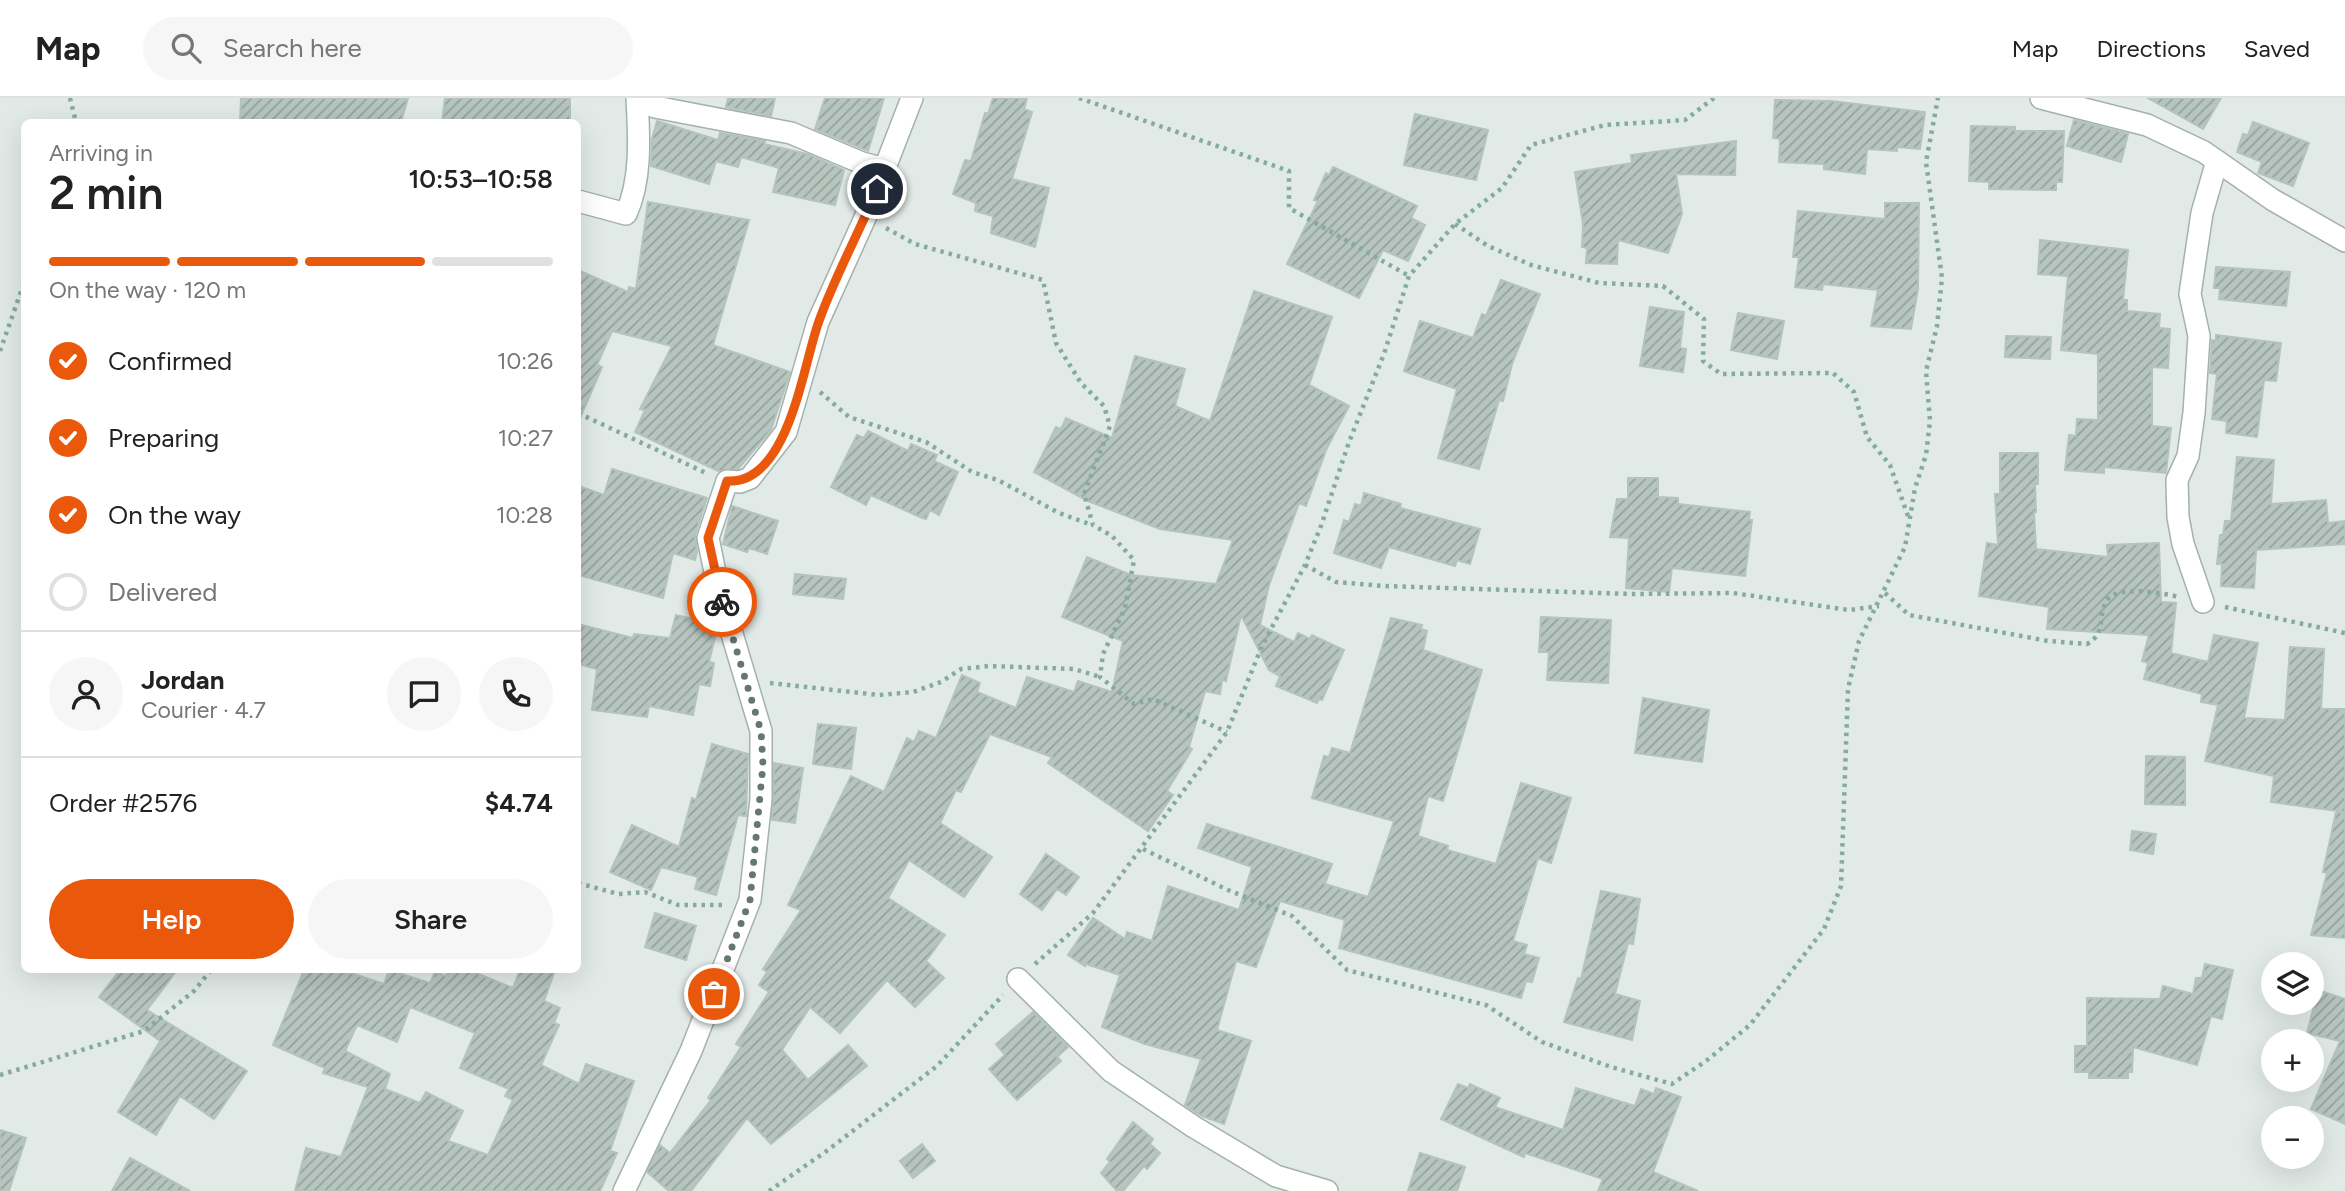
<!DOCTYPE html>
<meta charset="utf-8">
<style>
:root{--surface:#fff;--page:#f6f6f6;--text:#222;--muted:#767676;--line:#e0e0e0;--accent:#ea580c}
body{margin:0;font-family:Figtree,sans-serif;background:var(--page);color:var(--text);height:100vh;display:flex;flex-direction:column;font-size:26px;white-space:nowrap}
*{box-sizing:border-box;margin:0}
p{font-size:23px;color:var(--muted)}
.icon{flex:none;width:38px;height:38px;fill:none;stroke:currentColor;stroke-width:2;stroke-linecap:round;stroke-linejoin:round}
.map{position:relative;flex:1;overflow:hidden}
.side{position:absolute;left:21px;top:21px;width:560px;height:854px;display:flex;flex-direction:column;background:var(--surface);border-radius:10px;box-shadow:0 7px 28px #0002}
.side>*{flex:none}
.fabs{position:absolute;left:2261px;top:854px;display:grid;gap:14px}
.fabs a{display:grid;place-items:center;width:63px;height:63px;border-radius:50%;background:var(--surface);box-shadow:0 7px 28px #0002;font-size:35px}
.pin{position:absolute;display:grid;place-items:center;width:60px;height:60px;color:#fff;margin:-30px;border:4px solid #fff;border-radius:50%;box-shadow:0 2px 7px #0007}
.courier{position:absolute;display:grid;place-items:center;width:70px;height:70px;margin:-35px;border:5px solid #ea580c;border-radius:50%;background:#fff;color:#222;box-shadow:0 2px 9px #0007}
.summary em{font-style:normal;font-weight:600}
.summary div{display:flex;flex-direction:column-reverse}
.summary{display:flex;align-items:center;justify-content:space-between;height:119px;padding:0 28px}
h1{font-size:46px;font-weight:600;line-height:52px}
.bar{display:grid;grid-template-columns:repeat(4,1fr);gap:10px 7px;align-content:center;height:84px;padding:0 28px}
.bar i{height:9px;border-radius:5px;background:var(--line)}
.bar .selected{background:var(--accent)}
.bar p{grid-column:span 4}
.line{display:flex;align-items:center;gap:18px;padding:0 28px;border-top:2px solid var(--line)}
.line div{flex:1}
.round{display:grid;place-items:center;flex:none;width:74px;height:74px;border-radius:37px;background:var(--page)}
ol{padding:0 28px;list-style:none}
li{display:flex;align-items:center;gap:21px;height:77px}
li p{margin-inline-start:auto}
li .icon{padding:7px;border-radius:50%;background:var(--accent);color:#fff;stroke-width:4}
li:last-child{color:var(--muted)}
li i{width:38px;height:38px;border:4px solid var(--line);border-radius:50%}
.cta{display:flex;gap:14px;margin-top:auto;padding:14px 28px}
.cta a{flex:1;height:80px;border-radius:42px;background:var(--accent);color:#fff;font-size:28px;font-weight:600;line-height:80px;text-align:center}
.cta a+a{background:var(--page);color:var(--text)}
header{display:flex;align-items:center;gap:42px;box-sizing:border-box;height:98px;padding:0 35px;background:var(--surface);border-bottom:2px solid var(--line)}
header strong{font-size:33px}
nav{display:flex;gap:38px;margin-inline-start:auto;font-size:24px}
.search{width:490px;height:63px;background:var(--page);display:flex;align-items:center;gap:18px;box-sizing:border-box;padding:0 24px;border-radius:38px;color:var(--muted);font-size:26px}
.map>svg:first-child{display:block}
</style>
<header>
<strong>Map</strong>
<div class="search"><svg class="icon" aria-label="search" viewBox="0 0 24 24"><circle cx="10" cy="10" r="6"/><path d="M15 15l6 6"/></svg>Search here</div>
<nav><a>Map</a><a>Directions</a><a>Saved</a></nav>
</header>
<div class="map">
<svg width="2345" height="1093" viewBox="0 0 2345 1093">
<defs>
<pattern id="building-hatch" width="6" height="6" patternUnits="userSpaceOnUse" patternTransform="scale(1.75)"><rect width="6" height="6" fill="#b7c5bf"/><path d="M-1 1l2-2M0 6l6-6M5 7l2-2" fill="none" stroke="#94a19c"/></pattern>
</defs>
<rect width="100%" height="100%" fill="#e1eae6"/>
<!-- building -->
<path fill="url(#building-hatch)" stroke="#b4c3bd" stroke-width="2" fill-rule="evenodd" d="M241,0H408L401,24H240Z
M445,0H570V24H442Z
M728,0H775L771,18L726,9Z
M825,0H884L868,53L815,31Z
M993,0H1027L1024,11L1032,14L1012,81L1049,90L1035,149L991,135L993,118L975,113L976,105L953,96L965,62L971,63L985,15L988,16Z
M2148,0H2221L2203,31Z
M1775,2L1831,3L1925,14L1920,51L1897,49V53L1867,51L1865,76L1824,71V66L1779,64L1780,41L1773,40Z
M1415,16L1488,32L1476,82L1404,67Z
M2074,22L2128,36L2121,64L2067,48Z
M657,23L718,42L720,35L765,43L764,46L807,56L844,72L835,107L773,94L779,70L741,59L738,69L716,63L709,86L651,68L652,41Z
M2253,24L2309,45L2293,88L2258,75L2262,64L2237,54L2243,36L2248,37Z
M1971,28L2015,29V33H2064L2062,84H2056V92L1989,91V84L1969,83Z
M1736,43L1735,77L1676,76L1682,116L1668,155L1618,142L1617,166L1586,165L1587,150L1582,149L1583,126L1575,74L1632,65L1631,57Z
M1333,69L1417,108L1411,120L1425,127L1408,163L1383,152L1359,200L1287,166L1318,103L1314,102L1326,75L1329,77Z
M648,104L749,122L713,247L790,274L771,332L738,371L718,373L635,334L645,312L640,311L672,248L612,233L597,267L602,269L578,325V172L628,194L629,189L636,191Z
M1885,105H1919L1918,191L1911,231L1871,228L1878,192L1823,186L1822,192L1795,189L1799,159H1793L1798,113L1885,121Z
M2040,142L2128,152L2123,202H2127V213L2160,216L2159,230L2170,231L2168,270L2152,269V328L2171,330L2166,375L2104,369V375L2065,372L2069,337L2076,338L2077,321L2098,322V256L2061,252L2068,178L2038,176Z
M2216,169L2290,174L2286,208L2219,201L2220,190H2214Z
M1501,182L1540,196L1512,266L1503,303L1499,302L1479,371L1438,360L1457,291L1404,273L1420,223L1473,240L1482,216L1486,218Z
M1254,193L1332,219L1309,287L1349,308L1326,352L1306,408L1299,405L1269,487L1260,527L1294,544L1298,535L1310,541L1312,537L1344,552L1322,602L1319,601L1317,605L1276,588L1280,578L1269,572L1241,517L1226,583L1222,582L1220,596L1205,593L1189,649L1192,651L1167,693L1173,697L1148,733L1048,665L1052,659L990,636L961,694L956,692L940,725L992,759L964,799L909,762L888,800L945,837L926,863L944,880L915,909L887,882L840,935L810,909L782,952L808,982L848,947L867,968L771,1046L747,1020L691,1093H669L647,1074L660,1047L670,1055L711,1002L708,1000L741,949L736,946L769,894L759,887L767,874L763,871L801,812L788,807L851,678L884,694L907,640L914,644L919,633L936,640L962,577L980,585L977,594L1016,610L1027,579L1074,594L1078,583L1112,594L1123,543L1062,519L1087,459L1131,477L1216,486L1233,442L1160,431L1088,403L1034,374L1056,329L1061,331L1066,320L1112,340L1135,258L1185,271L1175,308L1210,323Z
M1650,209L1684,214L1680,250L1686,251L1683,274L1640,268Z
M1738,215L1784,223L1777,261L1731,252Z
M2216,237L2281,245L2276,283L2264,282L2257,339L2226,335L2227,323L2212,321L2217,276L2210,275L2212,242L2216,243Z
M2006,238L2051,239L2050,261L2005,259Z
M868,333L908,353L911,346L937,357L934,363L958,374L939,417L930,412L926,421L920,419L871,397L866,407L831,389L857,337L864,340Z
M2000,355H2038V386H2035L2036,414H2034L2036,451L2108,459L2107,447L2159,445L2161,504L2176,505L2171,555L2208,564L2214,537L2258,545L2244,620L2285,622L2290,549L2324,551L2321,611H2345V714L2271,704L2274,678L2205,663L2218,607L2201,604L2202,596L2144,581L2148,565L2142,563L2149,537L2047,531L2049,509L1979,498L1987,445L1998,447L1995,396H2000Z
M2237,359L2274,362L2271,406L2326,402L2328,425L2345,423V446L2256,452L2254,490L2221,488L2222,466H2217L2220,437H2223L2225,423H2231Z
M612,371L707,400L695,437L697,454L695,462L673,455L663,500L578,477V388L604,397Z
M1628,380H1658V399L1678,400V406L1750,414L1749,422H1752L1745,478L1672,470L1669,494L1626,490L1629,440L1610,439L1617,401H1628Z
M1364,395L1401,406L1400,410L1480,431L1470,466L1457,462L1455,468L1389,449L1381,470L1334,455L1344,422L1349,424L1355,406L1361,408Z
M732,408L778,423L767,456L749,450L747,454L723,446Z
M795,476L846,481L843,501L793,496Z
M676,517L715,526L717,531L709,564L714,565L710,588L699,586L693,617L649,608L647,619L592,612L597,571L578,566V526L633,540L634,536L670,540Z
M1541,519L1611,522L1608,585L1547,582L1549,554H1539Z
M1391,520L1422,527L1421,531L1427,533L1423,552L1482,572L1443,703L1428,698L1418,738L1448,748L1447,752L1496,766L1521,685L1571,700L1551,765L1538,760L1513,843L1527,847L1524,856L1539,860L1532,884L1526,883L1521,900L1339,850L1345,822L1280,803L1256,869L1236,863L1217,932L1251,943L1224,1026L1202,1018L1185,1007L1201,961L1145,946L1102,929L1120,877L1086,866L1085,868L1068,857L1093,820L1125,841L1127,834L1152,843L1168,788L1239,812L1252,769L1198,750L1207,726L1332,766L1325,786L1368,799L1394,723L1312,700L1324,658L1329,659L1332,650L1350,655Z
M1643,600L1709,612L1702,664L1635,655Z
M818,626L856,630L851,671L813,666Z
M712,646L748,656L746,718L738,717L716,797L695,791L698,779L661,769L651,792L610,774L632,727L679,749L692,700L696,702Z
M2146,658L2185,659V707L2145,706Z
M774,665L803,670L795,725L772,722Z
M2336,714L2345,715V840L2311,837L2327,775L2323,774Z
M2132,733L2156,736L2153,756L2130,752Z
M1046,756L1079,779L1066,797L1057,791L1042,812L1020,796Z
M1601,793L1640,801L1633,846L1628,845L1615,896L1640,903L1632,942L1564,924L1578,880L1581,881Z
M655,815L696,828L686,862L645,849Z
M2205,866L2233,872L2222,921L2211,918L2197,967L2133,949L2132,974H2128V980H2089V974H2075V948H2087V900L2160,901L2163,888L2193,896L2196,880H2202Z
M120,872H177L147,912L247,973L214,1021L180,998L156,1037L118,1014L160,943L99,899Z
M304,872H342L384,886L389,872L430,885L435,874L446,878L448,872H469L513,890L520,872H555L544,903L560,910L554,925L559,927L541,967L579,986L586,966L634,983L610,1053L617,1055L600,1093H295L306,1050L341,1059L368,989L323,975L325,970L273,947ZM410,909L475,935L460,970L509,991L505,998L513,1002L488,1057L448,1043L463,1013L426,994L420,1005L385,991L390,976L345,953L357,927L397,944Z
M2318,892L2345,901V1026L2311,1011L2340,943L2307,935Z
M1033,914L1068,949L1057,959L1061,963L1017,1002L989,971L1005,957L996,946Z
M1458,986L1468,990L1470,986L1500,1000L1495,1009L1563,1032L1576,990L1635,1008L1641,991L1654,996L1656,990L1681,999L1653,1074L1698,1093H1598L1603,1081L1525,1055L1524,1059L1441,1021Z
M1133,1024L1153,1041L1150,1046L1160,1055L1147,1071L1144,1068L1123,1093H1117L1101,1075L1110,1064L1107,1061Z
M0,1032L26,1040L9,1093H0Z
M922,1046L935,1063L913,1080L900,1063Z
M1420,1055L1465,1069L1457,1093H1408Z
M130,1060L190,1093H112Z"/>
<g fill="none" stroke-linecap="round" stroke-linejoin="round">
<defs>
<path id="street" d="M637,0L655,9L791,35L862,65L885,71
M2041,0L2147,27L2204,54L2273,102L2345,143
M578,103L626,116C642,81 639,38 637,0
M2203,504L2183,446L2178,419L2177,382L2188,358L2194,315L2199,238L2190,196L2202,115L2217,63
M1018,881L1111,973L1194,1029L1276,1078L1327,1093
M624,1093L691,953L750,802L761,701V633L718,489L708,440L727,383L740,384L750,380L786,334L818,224L869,111L912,0"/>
</defs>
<!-- street casing -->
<use href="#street" stroke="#a4b1ad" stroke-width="24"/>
<!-- path -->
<path stroke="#85ab9e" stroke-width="4.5" stroke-dasharray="3.5 5" stroke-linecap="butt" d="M70,0L76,24
M1079,0L1289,73V110L1409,178
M1455,126L1488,148L1531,167L1599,185L1663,188L1704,221L1703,263L1721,276L1833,275L1854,294L1867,339L1890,367L1909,421
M886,130L915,146L1043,182L1056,245L1081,285L1104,308L1110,328L1084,396L1093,427L1112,438L1134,462L1125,510L1103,556L1100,579L1134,606L1153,601L1227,634
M0,253L24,185
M820,294L849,319L926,344L972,374L998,382L1059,415L1092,427
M578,315L706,375
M1305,467L1336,484L1384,488L1632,496L1733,495L1849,512L1879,508
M1885,495L1909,517L2048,543L2087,546C2107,535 2097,518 2107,502C2117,487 2164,495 2179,499
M2225,509L2345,535
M770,585L879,597L913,594L941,584L961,571L989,568L1074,571L1100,579
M1143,751L1228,792L1292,818L1347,872L1486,907L1542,944L1611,969L1672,986L1706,963L1750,927L1824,831L1841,788L1848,591L1859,543L1905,449L1915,390L1926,357L1930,323L1926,273L1937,228L1942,180L1926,64L1938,0
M578,785L618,796L645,794L678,807H723
M1035,866L1093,815L1227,634L1262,548L1305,467L1321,428L1349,344L1384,256L1409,178L1455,126L1502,90L1531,47L1605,27L1685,22L1714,0
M0,977L144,933L194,893L211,872
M769,1093L828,1052L937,968L1003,897"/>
<!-- street -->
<use href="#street" stroke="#fff" stroke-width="21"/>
</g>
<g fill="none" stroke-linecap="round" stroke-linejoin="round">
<!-- done -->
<path stroke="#667772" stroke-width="7" stroke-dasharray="0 12.6" d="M714,896L750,802L763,667L761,633L722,504"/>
<!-- route -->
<path stroke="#ea580c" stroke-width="9" d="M722,504L708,440L727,383C789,387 803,266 819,223C835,178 859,135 877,91"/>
</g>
</svg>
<div class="fabs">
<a><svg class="icon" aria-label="layers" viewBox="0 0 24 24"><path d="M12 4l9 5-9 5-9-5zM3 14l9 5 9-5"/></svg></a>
<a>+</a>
<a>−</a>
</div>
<div class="pin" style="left:714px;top:896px;background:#ea580c"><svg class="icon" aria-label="bag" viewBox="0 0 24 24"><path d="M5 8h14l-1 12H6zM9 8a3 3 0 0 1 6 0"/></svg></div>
<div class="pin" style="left:877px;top:91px;background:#1f2937"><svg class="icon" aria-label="home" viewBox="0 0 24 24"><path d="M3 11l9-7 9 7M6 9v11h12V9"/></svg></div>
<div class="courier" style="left:722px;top:504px"><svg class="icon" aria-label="bike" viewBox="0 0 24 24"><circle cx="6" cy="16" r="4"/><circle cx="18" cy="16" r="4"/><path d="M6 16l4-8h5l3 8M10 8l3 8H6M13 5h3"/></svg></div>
<section class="side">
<div class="summary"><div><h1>2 min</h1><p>Arriving in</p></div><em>10:53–10:58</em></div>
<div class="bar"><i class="selected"></i><i class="selected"></i><i class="selected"></i><i></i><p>On the way · 120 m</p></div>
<ol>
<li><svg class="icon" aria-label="check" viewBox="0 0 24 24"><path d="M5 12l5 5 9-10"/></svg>Confirmed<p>10:26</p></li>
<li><svg class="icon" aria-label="check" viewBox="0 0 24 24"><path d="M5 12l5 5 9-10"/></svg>Preparing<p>10:27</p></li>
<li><svg class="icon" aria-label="check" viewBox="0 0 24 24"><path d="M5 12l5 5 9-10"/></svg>On the way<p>10:28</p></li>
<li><i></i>Delivered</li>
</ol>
<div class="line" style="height:126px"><a class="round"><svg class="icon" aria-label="person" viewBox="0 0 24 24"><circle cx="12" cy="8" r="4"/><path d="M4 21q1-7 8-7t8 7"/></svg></a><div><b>Jordan</b><p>Courier · 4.7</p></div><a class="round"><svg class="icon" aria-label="chat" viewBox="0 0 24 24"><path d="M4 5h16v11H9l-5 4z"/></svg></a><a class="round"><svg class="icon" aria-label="phone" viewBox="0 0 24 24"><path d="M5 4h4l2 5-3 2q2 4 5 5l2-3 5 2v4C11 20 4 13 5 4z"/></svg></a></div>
<div class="line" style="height:91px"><div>Order #2576</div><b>$4.74</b></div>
<div class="cta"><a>Help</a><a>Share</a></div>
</section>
</div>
